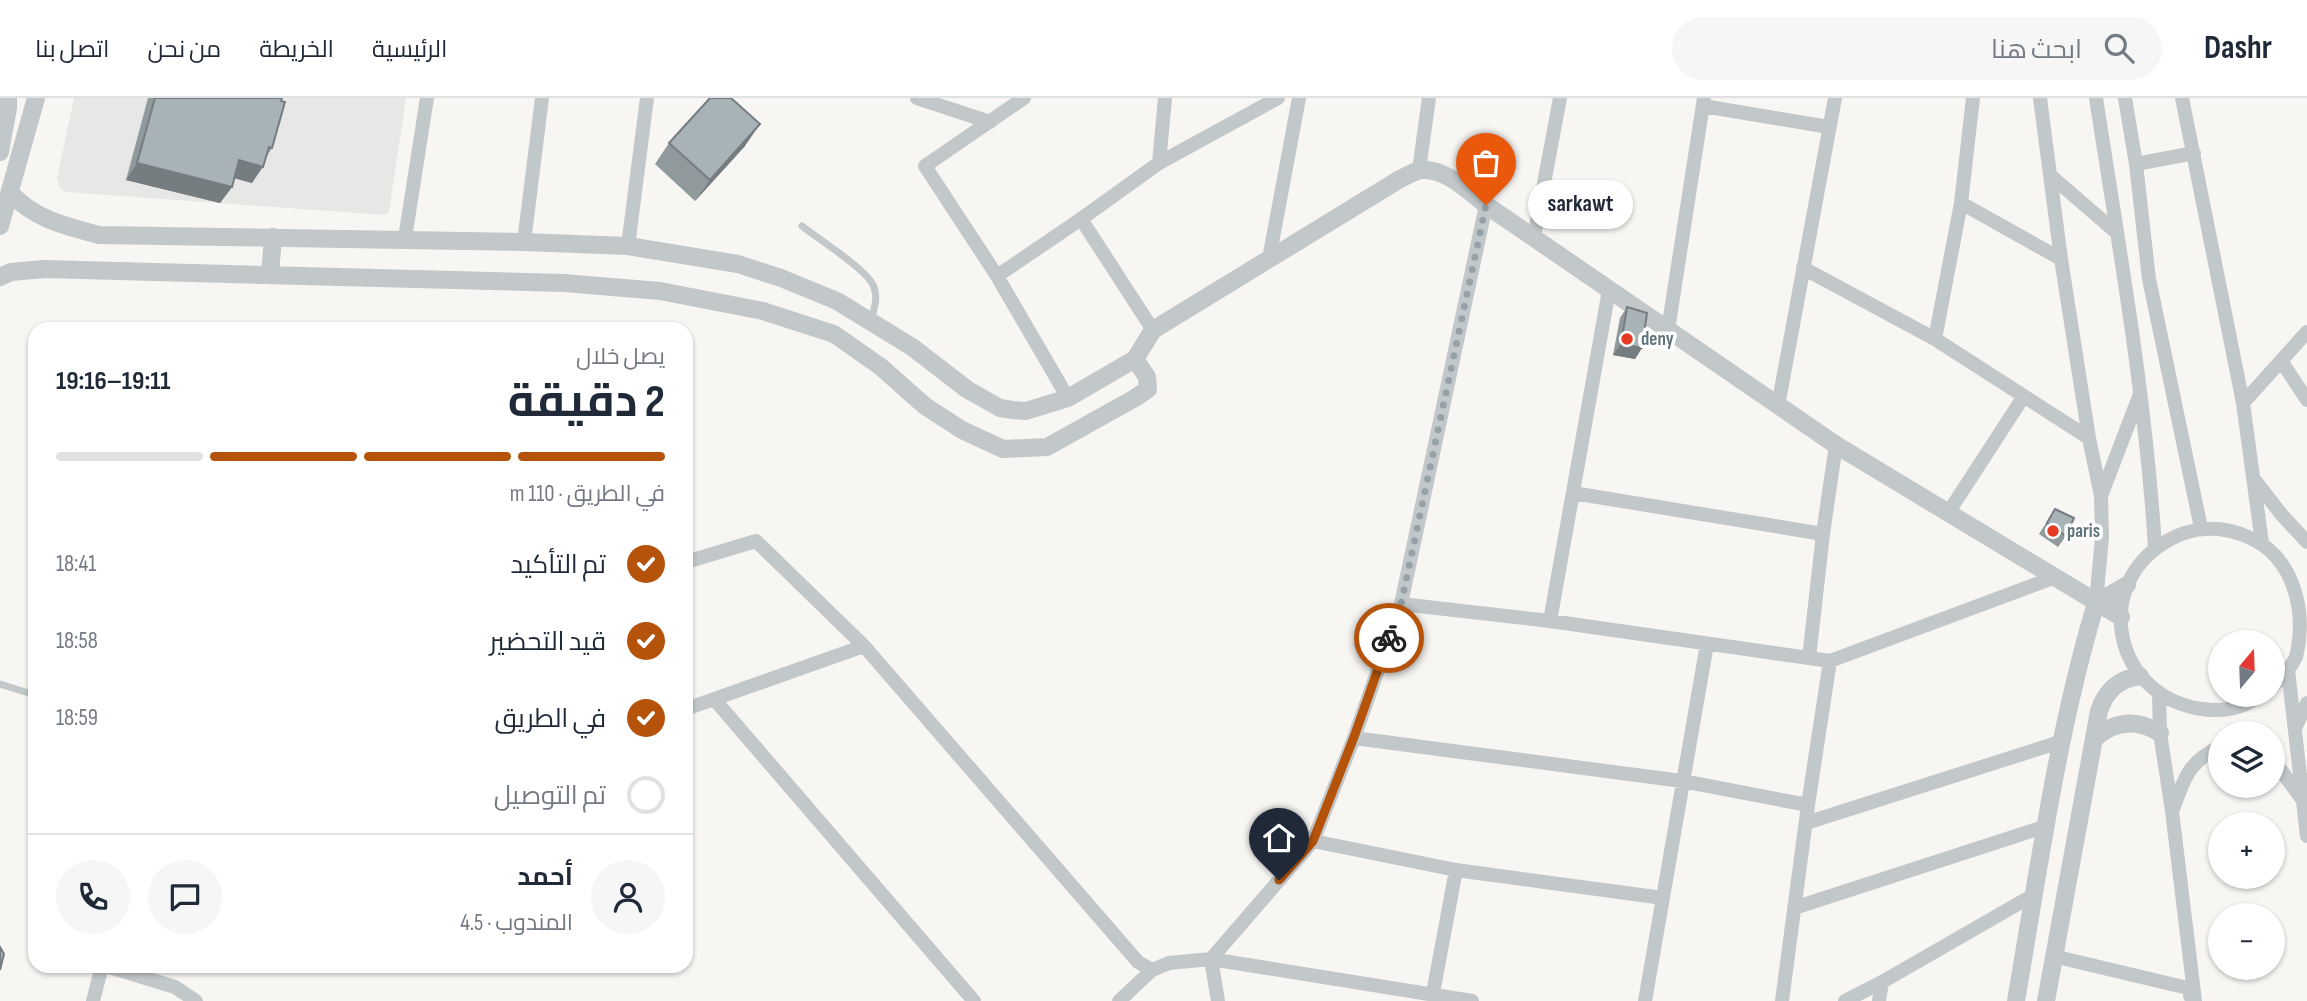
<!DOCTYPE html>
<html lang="ar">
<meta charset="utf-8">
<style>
:root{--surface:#fff;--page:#f6f6f7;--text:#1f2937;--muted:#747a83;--line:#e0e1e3;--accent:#b45309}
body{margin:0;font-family:"Sofia Sans Condensed",Cairo,sans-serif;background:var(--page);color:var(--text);direction:rtl;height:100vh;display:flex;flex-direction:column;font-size:26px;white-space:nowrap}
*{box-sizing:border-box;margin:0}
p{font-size:23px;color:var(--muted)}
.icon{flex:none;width:38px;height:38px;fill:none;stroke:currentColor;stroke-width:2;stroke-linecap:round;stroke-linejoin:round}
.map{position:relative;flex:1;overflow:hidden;direction:ltr}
.panel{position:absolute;left:28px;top:224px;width:665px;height:651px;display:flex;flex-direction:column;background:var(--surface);border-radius:21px;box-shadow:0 2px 5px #0004;direction:rtl}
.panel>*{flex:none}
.needle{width:46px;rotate:19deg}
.fabs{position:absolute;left:2208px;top:532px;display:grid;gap:14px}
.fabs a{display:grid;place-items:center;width:77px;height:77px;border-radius:50%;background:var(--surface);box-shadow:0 2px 5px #0004;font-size:35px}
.pin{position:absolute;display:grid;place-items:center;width:60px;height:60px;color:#fff;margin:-72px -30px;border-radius:50% 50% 50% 0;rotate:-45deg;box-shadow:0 0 7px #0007}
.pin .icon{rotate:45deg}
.courier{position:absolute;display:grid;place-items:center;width:70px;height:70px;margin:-35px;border:5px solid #b45309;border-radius:50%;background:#fff;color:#222;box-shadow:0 2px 9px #0007}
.bubble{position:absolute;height:49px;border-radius:24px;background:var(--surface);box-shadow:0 2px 5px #0004;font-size:23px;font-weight:700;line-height:49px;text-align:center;direction:rtl}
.head em{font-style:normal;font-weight:700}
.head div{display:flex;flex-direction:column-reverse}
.head{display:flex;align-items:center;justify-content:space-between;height:119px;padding:0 28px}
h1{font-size:46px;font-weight:700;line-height:52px}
.bar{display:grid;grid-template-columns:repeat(4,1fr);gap:10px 7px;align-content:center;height:84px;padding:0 28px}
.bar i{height:9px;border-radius:5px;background:var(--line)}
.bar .current{background:var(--accent)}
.bar p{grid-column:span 4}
.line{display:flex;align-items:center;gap:18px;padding:0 28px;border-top:2px solid var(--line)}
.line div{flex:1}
.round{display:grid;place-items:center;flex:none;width:74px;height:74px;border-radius:37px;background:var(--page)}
ol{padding:0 28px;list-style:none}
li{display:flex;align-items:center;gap:21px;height:77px}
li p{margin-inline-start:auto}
li .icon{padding:7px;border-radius:50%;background:var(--accent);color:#fff;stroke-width:4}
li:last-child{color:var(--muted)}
li i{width:38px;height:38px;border:4px solid var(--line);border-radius:50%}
header{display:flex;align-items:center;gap:42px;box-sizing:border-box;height:98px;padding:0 35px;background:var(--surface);border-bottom:2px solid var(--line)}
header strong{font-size:33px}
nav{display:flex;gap:38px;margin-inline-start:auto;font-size:24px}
.search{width:490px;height:63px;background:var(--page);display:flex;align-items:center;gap:18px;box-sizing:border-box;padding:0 24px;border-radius:38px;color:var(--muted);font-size:26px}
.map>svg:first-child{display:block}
</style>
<header>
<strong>Dashr</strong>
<div class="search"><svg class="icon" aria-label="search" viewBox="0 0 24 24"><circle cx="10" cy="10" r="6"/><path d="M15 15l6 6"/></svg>ابحث هنا</div>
<nav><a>الرئيسية</a><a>الخريطة</a><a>من نحن</a><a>اتصل بنا</a></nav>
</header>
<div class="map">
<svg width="2307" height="903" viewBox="0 0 2307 903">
<rect width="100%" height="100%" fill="#f7f6f3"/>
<!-- built -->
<path fill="#e7e8e6" d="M74,0H406L389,114L385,117L66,94L60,90L57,80Z"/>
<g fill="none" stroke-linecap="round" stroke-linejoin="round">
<!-- service -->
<path stroke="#c2c7c9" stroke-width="7" d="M802,128C818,141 868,172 874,189C878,201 874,211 871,222
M0,586L35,597"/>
<!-- minor -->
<path stroke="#c2c7c9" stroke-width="14" d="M917,0L990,24
M1024,0L925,68L997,178L1068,300
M2040,0L2061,161L2089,340L2101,398L2102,439L2096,505
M2096,0C2119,150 2146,299 2155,450
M2125,0L2136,66L2149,181L2201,430
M2182,0L2243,305L2262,445
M1703,8L1829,29
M1159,65L1165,0
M2136,66L2194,55
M1419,72L1429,0
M2051,78L2117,135
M1961,105L2061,161
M1081,121L1153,232
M1534,139L1560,0
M405,140L427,0
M524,144L542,0
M628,148L647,0
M1269,161L1299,0
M1803,170L1935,241L2089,340
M997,178L1081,121L1159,65L1278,0
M1668,232L1704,0
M1935,241L1961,105L1973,0
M2282,264L2307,302
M2243,305L2307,234
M1778,308L1835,0
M2254,381L2281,416L2307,444
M1573,395L1823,436
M2101,398L2140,296
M1948,415L2024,298
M686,464L756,443L864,548L1138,864L1152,872
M1401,506L1550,523L1830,563L2053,480
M1550,523L1609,192
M1809,560L1823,436L1836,347
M2288,572L2307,738
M2159,595L2160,635L2172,713L2195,903
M2262,597C2256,600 2250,604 2244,607C2231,612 2215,613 2202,611C2114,599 2090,488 2167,443C2192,428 2222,427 2248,439C2294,458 2307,513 2296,559C2290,571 2282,579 2273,588
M714,601L974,903
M686,611L864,548
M2295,630L2307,605
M1354,640L1682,683L1808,707
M2273,661L2301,700
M2173,711C2185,679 2188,664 2221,648
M1806,725L2060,644
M1313,743L1456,772L1663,800
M1794,810L2047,728
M2053,858L2192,891L2190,898
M106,868L175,889L196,903
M1433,895L1456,772
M93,903L102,868
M1119,903L1152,872L1169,865L1211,861L1472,903
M1218,903L1211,861L1313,743L1354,640L1401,506L1486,107
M1645,903L1707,546
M1782,903L1808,707L1830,563
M1845,903L1882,884L2035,796
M1879,903L1882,884"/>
<!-- tertiary -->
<path stroke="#c2c7c9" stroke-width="18" d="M0,54L8,10V0
M10,94C33,121 66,128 99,137L524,144L628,148L738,166L781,180L837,203L912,249L968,292L1000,310L1013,312L1026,313L1068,300L1135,261L1153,232L1400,81C1407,78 1414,73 1421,72C1446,70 1468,93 1486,107L1836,347L2121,519
M0,128L36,0
M270,176L273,139
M0,179L11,174L45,171L564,185L660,193L763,213L834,236L881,269L925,308L962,332L1003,351L1047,349L1135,300L1148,291L1147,279L1135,261
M2094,641C2114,623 2136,620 2160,635
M2016,903C2039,770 2057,635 2096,505L2127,487
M2046,903L2099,613C2106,592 2119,581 2140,578"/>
</g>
<!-- wall -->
<path fill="#909a9d" d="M148,0H282L272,50L266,59L252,85L234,80L232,89L220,105L126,82Z
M669,45L745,48L695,103L655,66Z
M1627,209L1642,250L1635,261L1613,257L1620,220Z
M2055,411L2066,438L2058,449L2039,436Z"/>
<!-- shaded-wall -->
<path fill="#767d80" d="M760,26L745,48L695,103L710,82Z
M239,62L263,69L252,85L227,78Z
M137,65L232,89L220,105L126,82Z
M1621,246L1642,250L1635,261L1613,257Z"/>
<!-- building -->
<path fill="#a8b3b7" stroke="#767d80" stroke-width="2" d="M155,0H282L281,3L285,4L272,50L269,49L263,69L239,62L232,89L137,65Z
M710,0H731L760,26L710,82L669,45Z
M1627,209L1647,215L1642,250L1621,246Z
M2055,411L2074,420L2066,438L2047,425Z
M0,849L4,856L0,872Z"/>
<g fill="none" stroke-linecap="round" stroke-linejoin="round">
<!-- done -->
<path stroke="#96a2a8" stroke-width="7" stroke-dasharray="0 12.6" d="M1389,540L1401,506L1486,107"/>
<!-- route -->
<path stroke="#b45309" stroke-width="9" d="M1279,782L1313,743L1354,639L1389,540"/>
</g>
<!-- markers -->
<g fill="#e73b23" stroke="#fff" stroke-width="2.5">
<circle cx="1627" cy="241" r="7"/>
<circle cx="2053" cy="433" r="7"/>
</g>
<g text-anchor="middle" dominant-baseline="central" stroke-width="7" stroke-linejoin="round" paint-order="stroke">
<!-- poi labels -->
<g font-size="19" font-weight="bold" fill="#61757f" stroke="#fff" text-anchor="start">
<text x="1641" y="241">deny</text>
<text x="2067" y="433">paris</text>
</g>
</g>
</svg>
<div class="fabs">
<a><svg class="needle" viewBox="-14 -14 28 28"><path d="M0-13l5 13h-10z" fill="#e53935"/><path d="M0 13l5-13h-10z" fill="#747a83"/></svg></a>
<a><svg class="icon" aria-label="layers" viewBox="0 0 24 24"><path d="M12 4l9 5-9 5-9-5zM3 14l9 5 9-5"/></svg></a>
<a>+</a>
<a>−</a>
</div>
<div class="pin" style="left:1486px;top:107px;background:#ea580c"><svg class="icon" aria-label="bag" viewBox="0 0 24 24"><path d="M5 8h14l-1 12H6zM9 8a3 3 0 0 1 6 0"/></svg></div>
<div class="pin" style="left:1279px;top:782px;background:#1f2937"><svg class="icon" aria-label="home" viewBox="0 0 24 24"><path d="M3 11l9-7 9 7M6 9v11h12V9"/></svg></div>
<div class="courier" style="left:1389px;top:540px"><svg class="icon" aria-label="bike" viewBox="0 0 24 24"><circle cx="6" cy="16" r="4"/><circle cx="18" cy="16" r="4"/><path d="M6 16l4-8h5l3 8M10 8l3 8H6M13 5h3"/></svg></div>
<div class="bubble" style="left:1528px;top:82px;width:105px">sarkawt</div>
<section class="panel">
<div class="head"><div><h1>2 دقيقة</h1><p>يصل خلال</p></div><em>19:11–19:16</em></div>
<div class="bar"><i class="current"></i><i class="current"></i><i class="current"></i><i></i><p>في الطريق · 110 m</p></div>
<ol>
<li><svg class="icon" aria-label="check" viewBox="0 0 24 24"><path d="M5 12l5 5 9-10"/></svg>تم التأكيد<p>18:41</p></li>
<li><svg class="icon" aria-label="check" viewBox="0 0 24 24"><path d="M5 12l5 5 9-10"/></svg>قيد التحضير<p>18:58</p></li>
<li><svg class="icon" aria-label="check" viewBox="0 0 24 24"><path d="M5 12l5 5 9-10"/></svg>في الطريق<p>18:59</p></li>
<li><i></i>تم التوصيل</li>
</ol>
<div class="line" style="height:126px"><a class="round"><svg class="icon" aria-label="person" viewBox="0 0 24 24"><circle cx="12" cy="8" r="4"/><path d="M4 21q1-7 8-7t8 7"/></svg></a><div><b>أحمد</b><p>المندوب · 4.5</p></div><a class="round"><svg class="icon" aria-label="chat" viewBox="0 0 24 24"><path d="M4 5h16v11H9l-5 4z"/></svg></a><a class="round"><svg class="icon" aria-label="phone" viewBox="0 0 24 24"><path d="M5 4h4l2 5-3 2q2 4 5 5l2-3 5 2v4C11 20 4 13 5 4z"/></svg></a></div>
</section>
</div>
